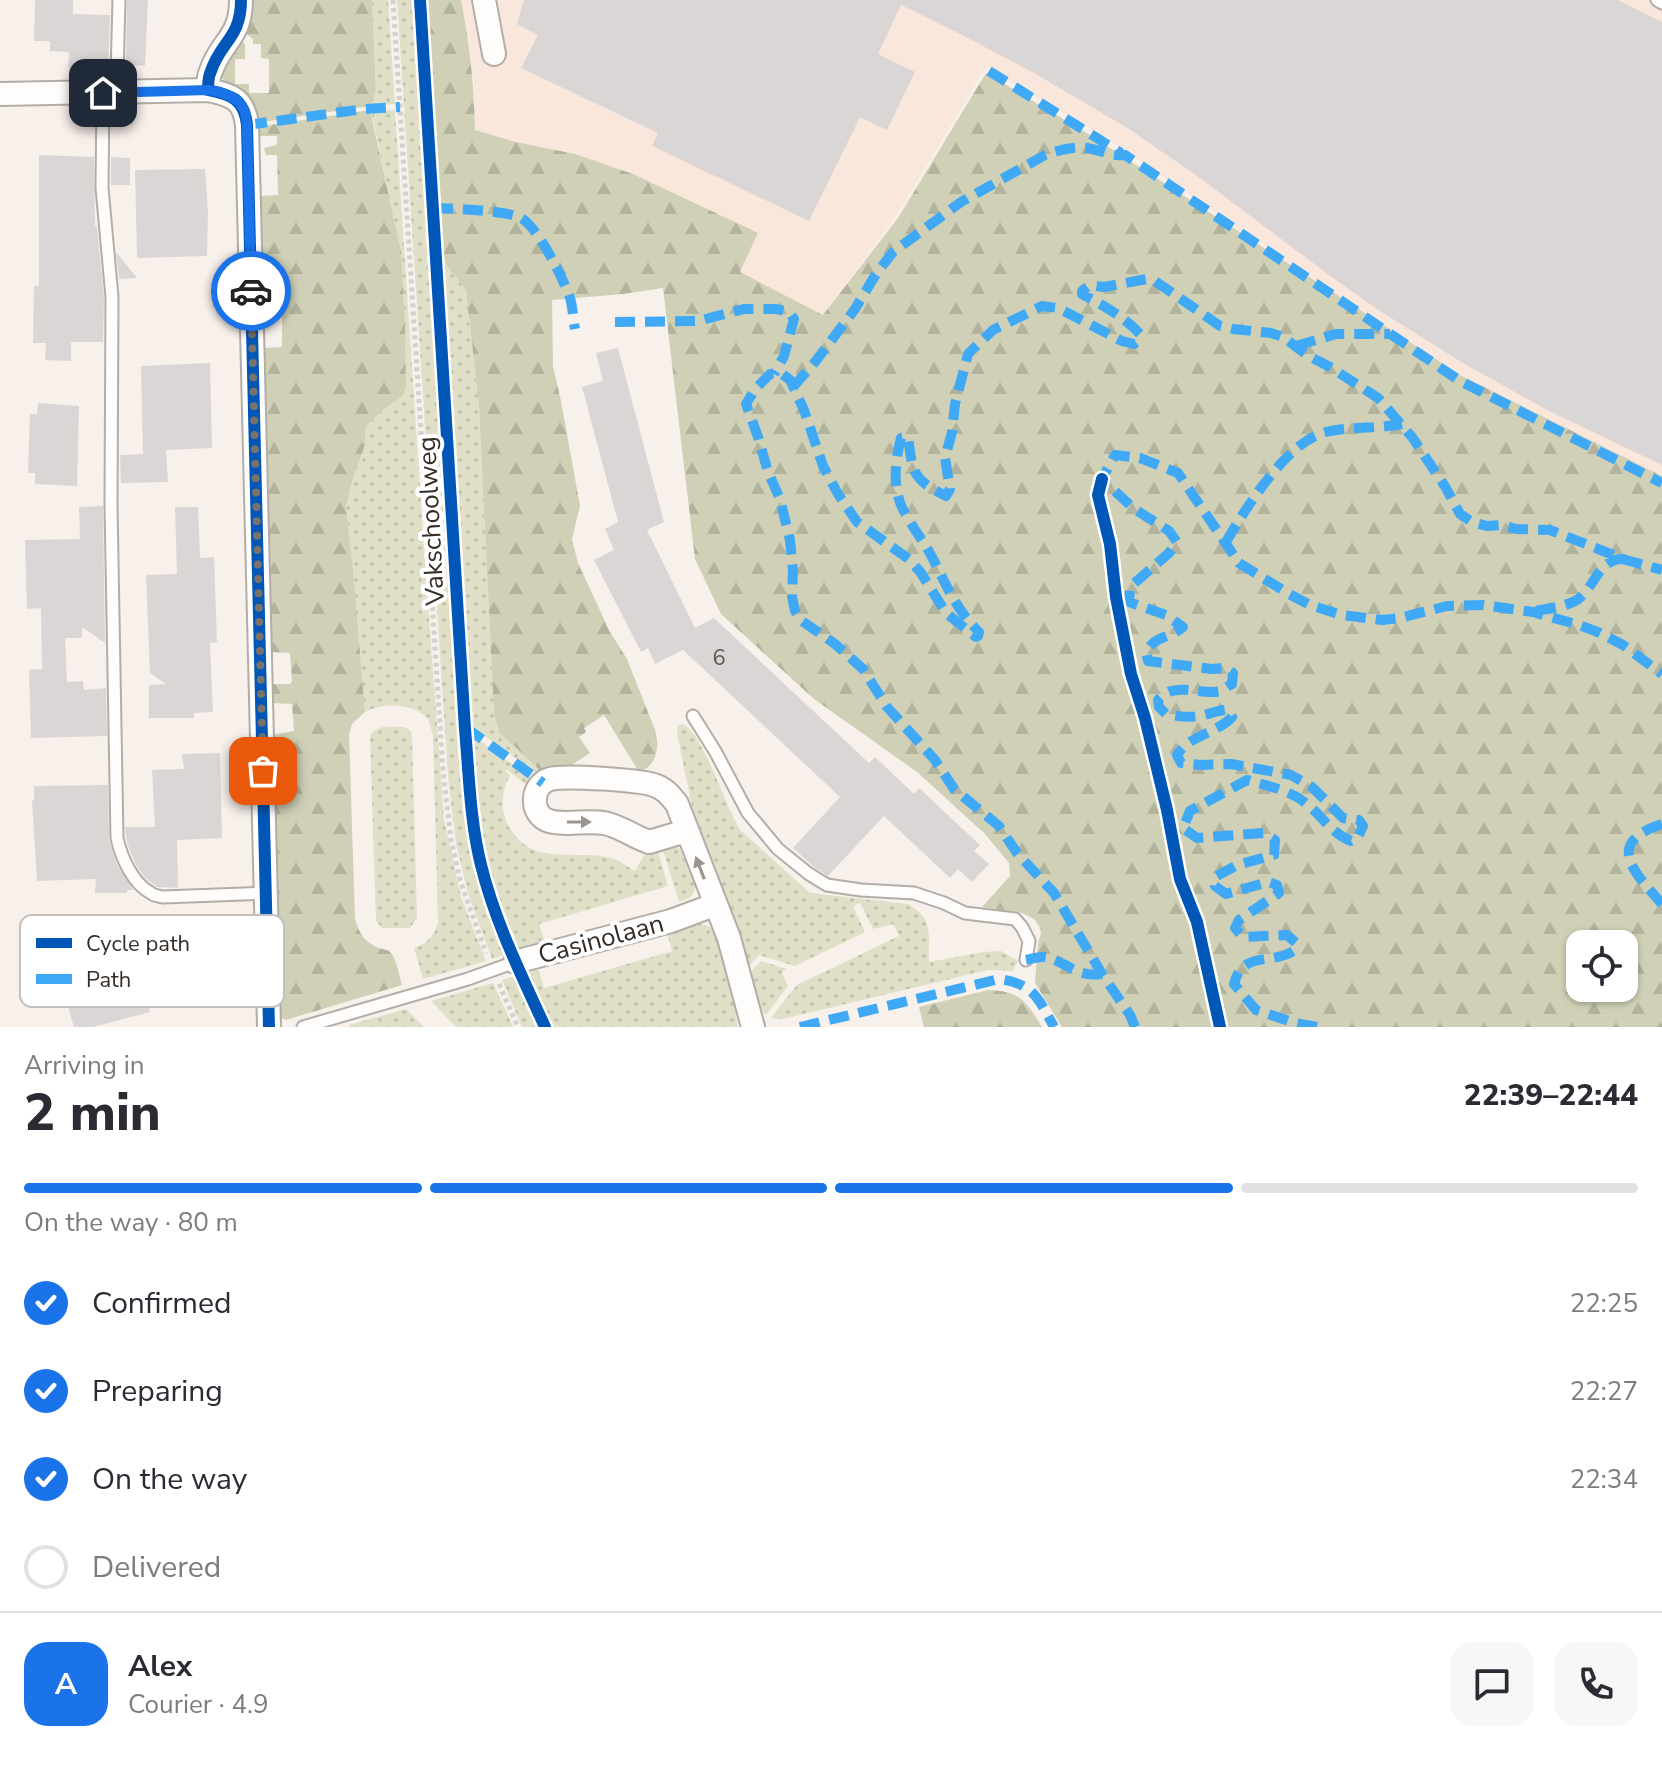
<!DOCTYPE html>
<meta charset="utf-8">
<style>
:root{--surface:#fff;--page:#f7f7f7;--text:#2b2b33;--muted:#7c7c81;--line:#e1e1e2;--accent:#1a73e8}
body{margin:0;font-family:"Nunito Sans",sans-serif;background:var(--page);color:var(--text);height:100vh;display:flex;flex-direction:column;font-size:30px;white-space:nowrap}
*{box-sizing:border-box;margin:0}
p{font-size:26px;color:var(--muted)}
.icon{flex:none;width:44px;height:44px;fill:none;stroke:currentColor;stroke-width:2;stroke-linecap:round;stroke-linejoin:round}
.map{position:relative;height:1027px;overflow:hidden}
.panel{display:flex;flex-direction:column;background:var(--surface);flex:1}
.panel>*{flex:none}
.controls{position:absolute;left:1566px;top:930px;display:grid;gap:16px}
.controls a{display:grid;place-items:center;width:72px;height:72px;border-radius:16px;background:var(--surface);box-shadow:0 2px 6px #0004;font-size:40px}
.pin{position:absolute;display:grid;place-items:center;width:68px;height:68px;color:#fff;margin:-34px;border-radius:16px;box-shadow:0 4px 12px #0006}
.courier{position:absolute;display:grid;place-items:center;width:80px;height:80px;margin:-40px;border:6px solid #1a73e8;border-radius:50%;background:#fff;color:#222;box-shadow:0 2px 10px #0007}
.head em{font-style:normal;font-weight:800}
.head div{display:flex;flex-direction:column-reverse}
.head{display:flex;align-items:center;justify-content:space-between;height:136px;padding:0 24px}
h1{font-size:52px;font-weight:800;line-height:60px}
.bar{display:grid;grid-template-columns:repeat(4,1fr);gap:12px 8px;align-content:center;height:96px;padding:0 24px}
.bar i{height:10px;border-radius:6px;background:var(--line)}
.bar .current{background:var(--accent)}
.bar p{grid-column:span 4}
.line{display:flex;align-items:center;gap:20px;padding:0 24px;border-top:2px solid var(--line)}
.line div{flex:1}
.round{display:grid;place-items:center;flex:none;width:84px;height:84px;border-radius:24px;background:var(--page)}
ol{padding:0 24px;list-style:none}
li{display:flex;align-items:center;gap:24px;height:88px}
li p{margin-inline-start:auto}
li .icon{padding:8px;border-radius:50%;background:var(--accent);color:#fff;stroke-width:4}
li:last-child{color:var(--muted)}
li i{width:44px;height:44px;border:4px solid var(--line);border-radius:50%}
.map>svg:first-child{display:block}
</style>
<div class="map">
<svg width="1662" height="1027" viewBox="0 0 1662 1027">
<defs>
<pattern id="grass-dots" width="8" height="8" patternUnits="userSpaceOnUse" patternTransform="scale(2)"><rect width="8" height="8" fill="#dfe0c7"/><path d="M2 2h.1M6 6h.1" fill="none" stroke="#c0c0ab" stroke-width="1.8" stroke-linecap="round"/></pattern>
<pattern id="forest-firs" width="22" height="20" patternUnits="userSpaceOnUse" patternTransform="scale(2)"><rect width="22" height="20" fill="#cfd0b6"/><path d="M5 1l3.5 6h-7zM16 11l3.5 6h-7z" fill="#b2b39c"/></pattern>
</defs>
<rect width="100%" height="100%" fill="#f8f0eb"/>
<!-- built -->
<path fill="#f9e7dc" d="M461,0H1662V481L1461,380L1108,139L986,67L897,215L823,315L740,272L758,234L575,154L516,142L475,130L474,82L469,39Z"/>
<!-- grass -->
<path fill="url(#grass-dots)" d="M372,0H388L395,104L370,106L376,91Z
M397,0H413L465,803C472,855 483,907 506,954L492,959L468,893L456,844L448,777Z
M395,110L425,563L444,819L461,897L486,961L423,979L414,948C427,944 436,934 438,921L433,735L428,718C411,703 384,702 365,712L353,568L346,506L353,479L364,448L366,426L383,410L403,396L406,387L405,322L401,252L371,111Z
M443,261L466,290L479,406L494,714L516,749L525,755L543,773L539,775L472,727Z
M683,724C704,735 725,806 740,830L810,893L908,904C935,920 928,934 929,962L983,952L1001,951L1018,961L1013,971L988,970L783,1019L771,1018L797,985L899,936L893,924L873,929L860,903L853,906L865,932L795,966L759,955L749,966L741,936L698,836L677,733L678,725Z
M404,727L410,730L412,737L417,918L410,928H382L376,921L370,736C375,724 392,727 404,727Z
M472,735L534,780L528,786L507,770L505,771L510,775C502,790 500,808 507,823C528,867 570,850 607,857C617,858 626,866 635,871L646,852L658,851L668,886L539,924L545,943L518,951C503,915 490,878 483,839C477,805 475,770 472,735Z
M676,847L680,849L696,887L691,897L679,902L663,850Z
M700,924C705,925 709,926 712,929C725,941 735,1008 738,1027H552L527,973L538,969L544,988L672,951L667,933Z
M761,961L787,969L782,972L788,986L766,1015L758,1008L750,973Z
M514,976L517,979L538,1027H522L502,980Z
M493,983L513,1027H456L431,1001Z
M406,1009L424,1027H350L349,1025Z"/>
<!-- forest -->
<path fill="url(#forest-firs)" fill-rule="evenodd" d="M251,0H372L376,91L370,107H363L256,123L220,75L221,71L241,40L245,44V59H235V84H249V93H269V59L261,58V44H253V39L245,33L250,20Z
M426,0H461C470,46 474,83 475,130L516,142L575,154L633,174L758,233L740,272L823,315L898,218L986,73L1090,135L1462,376L1662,476V1027H1062L1035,983L1038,944L1041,933L1039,926L1034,919L1022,913L982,907L1010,876L1009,863L985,834L917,772L814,699L721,614L695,559L663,288L623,294L552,300L553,366L561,401L580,506L572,539L578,563L610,632L627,659L655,730C660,747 657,766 639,772L604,715L584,728L586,732L579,737L590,753L562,771L543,773L500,733L494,714L479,406L466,290L443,261ZM1580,944H1624V988H1580Z
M370,110L401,251L405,322L406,387L403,396L383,410L366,426L364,448L353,479L346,506L353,568L365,712L352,724L349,734L355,919C359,933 365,943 379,948C384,950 388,949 391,953C397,960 399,976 402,985L286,1020L281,1018L280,1014L273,735L294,731L292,704L272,703L271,685L273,684H290L292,681L290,653L271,652L263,350L264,348L282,347V317L280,315H262L261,298L281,295V267L260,265L259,196L278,195L277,155H266L264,148L277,145V136H258L256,127Z
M988,990C1020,991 1026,1001 1042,1027H924L919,1007Z"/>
<!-- building -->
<path fill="#dbd6d6" d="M35,0H73V14L110,15L108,73L78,74L68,67L69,52L50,51V41H34Z
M127,0H148L145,66L126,65Z
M524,0H1618L1662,22V465L1549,411L1461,362L1380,311L1333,278L1200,178L1129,129L1034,73L962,35L901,5L878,54L915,72L887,130L860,117L809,221L652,146L658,133L521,68L538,35L517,24Z
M39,155L94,157L95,225L97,228L104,297L103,342H71V361L45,360L46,343H33L34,286H39Z
M111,157L130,158V185H111Z
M205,169L208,211L207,256L137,258L135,170Z
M116,252L137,278L119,279Z
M618,348L664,522L647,530L695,628L714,618L869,763L875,757L914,794L919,788L980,845L974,851L989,864L972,882L958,869L950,878L884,816L828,876L814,867L793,848L840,797L683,650L655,664L648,648L641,652L594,560L614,550L605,529L618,522L582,387L603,381L596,353Z
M210,363L212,448L166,450L168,482L121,483L120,455L143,454L141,366Z
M38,403L79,406L77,486L35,484V473H28L30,414H37Z
M103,506L105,643L82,627V638H65L67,682L83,681L84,690L106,688L107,736L31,738L29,670L42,669L41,608L27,609L25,540L80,539L79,507Z
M175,507H198L200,558L214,557L217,642L210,643L213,712L194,713V718H149V685L166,684L150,673L146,575L177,574Z
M220,753L222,838L177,840L178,888L157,887L145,878L136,865L127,843L125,827H155L152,770L184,769L182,754Z
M108,785L109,840L117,865L133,890H127V893H95L96,879L37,881L32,800H34V786Z
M131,955L134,965L151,960L152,963L155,962L166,1003L149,1007L150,1012L93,1027H74L67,1003L80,999L75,982L88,979L84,968Z"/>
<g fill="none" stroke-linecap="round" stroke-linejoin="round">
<defs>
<path id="lane" d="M119,0L117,75L103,93L102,188L112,297L111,505L117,838C121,857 133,884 151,893C154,896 159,896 163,897L266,893
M1657,0L1662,3
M693,716L715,751L748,813L778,849L809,874L827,885L861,890L914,893L944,903L965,913L1015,919L1022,927L1029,941L1026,960
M303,1027L468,979L515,962"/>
<path id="street" d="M241,0C241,38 221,41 211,71C208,77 208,84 208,90C232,95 244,99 247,125L269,1027
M484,0L494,54
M0,94L208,90
M686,831L649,842C634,837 620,826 604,823C586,820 566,826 549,821C530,815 530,785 550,779C565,775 639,780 654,785C664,788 670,795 677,804L729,938L753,1027
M515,962L671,921L714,905"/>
</defs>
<!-- lane casing -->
<use href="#lane" stroke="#b3ada8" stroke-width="15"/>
<!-- street casing -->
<use href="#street" stroke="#b3ada8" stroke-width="26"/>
<!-- path -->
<path stroke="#d3d0cf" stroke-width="5" stroke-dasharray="4 4" stroke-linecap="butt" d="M393,0L443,771L451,839L460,880L486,953
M499,984L518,1027"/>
<!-- lane -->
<use href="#lane" stroke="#fefdfc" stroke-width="11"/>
<!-- street -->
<use href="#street" stroke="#fefdfc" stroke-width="22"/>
<!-- quiet -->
<path stroke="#3fa9f5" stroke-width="10" stroke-dasharray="20 10" stroke-linecap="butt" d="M989,71L1121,153
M247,125L364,109L400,107
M433,208C453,209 505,210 521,218C538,227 564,280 570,298C573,308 573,319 575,329
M615,322L698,321L744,309H776L789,312L794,319L784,356L774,374
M1296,346L1336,334H1390
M793,387L815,362L855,309L876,274L893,252L961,202L1045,155C1058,150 1077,145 1092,149C1106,152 1109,156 1125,155L1460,381L1662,483
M1226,542C1246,508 1287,441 1326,432C1351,426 1377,429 1402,424
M1536,611C1549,608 1564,607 1575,601C1595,590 1597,558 1624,559
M465,729L472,732L543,783
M1662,824C1603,843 1635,873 1662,904
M1026,960C1032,959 1040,956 1046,957C1067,962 1077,978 1102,974
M800,1027L999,979C1034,984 1038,998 1054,1027
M1135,1027L1130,1015L1102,974L1054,893L1017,853L999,826L954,789L935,760L887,707L863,669L835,644L802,621L795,611L792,597L793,571L790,540L780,499L768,472L758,437L746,404L755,389L770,374L781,373L790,380L804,410L823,466L838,494L857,522L910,560L921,573L946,613L976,637L978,636L979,632C953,607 944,578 927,548C919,535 902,512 899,499C893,479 896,457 901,438L908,437C913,472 911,479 946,496L950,489L945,458L952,432L955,404L968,354L993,330L1042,306L1058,308L1122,341L1134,344L1138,341L1140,334C1123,316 1104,306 1082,294V291L1090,285L1104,287L1147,279L1155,281L1220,326L1233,329L1271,333L1283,337L1307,355L1330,367L1378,398L1412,437L1446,488L1460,514L1472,522L1487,526L1501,525L1516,529L1550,530L1626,560L1662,570
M1317,1027L1295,1023L1256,1010L1234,984C1243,949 1272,966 1295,950L1296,943L1287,935L1243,937L1235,928L1239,920L1279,893L1277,885L1268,882L1226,894L1215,886L1217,876L1237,865L1274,855L1275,840L1264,833L1197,838L1183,828L1190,811L1247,780C1268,786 1290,790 1307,804C1323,817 1331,833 1351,841L1358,837L1363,826L1359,820L1343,818L1312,787L1291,775L1231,764L1200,765L1181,763L1177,755C1191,734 1216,734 1232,717L1227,710C1218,710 1210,714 1200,716C1189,718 1177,716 1166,714L1159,707L1158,700C1175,680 1199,696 1221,691C1223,690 1229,685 1232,684L1233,673L1226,668L1212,669L1148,661L1146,652C1156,634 1168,640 1183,627L1166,615L1129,602L1130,587L1169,553L1177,542L1169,531L1133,508L1102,479L1115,455L1140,458L1178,473L1239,563L1289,594L1310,605L1342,615L1382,620L1400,618L1447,606L1483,605L1533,612L1579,625L1600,633L1623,645L1662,674"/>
<defs>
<path id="cycleway" d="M241,0C241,38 221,41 211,71C208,77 208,84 208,90C232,95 244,99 247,125L269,1027
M420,0L465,729C469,774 470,821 481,865C495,922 521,974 545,1027
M1102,479L1098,495L1110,544L1116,597L1131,674L1145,718L1167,810L1180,879L1197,922L1220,1027"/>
</defs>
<!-- cycleway casing -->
<use href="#cycleway" stroke="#fff" stroke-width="17"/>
<!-- cycleway -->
<use href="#cycleway" stroke="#0057b8" stroke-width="12"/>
</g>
<!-- one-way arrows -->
<defs><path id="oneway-solid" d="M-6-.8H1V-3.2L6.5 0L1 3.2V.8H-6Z" transform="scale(2)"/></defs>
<g fill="#999592">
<use href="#oneway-solid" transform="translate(579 822)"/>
<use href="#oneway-solid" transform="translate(700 868) rotate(-111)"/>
</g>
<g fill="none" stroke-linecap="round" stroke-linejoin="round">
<!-- done -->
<path stroke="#79716c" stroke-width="8" stroke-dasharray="0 14.4" d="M251,291L263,771"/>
<!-- route -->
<path stroke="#1a73e8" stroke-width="10" d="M103,93L208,90L219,92L230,96L239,102L245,111L247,125L251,291"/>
</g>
<g text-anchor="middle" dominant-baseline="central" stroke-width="8" stroke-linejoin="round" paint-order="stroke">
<!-- number labels -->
<g font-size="22" fill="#5e5754">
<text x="719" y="658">6</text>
</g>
<!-- street labels -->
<g font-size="26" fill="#342d28" stroke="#fff">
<text transform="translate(431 521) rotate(-93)">Vakschoolweg</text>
<text transform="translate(601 939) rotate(-15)">Casinolaan</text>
</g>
</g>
<!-- legend -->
<rect x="20" y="915" width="264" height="92" rx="12" fill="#fff" stroke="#c2c0be" stroke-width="2"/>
<rect x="36" y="938" width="36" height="10" fill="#0057b8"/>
<rect x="36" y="974" width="36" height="10" fill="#3fa9f5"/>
<g font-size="22" fill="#342d28">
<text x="86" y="951">Cycle path</text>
<text x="86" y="987">Path</text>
</g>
</svg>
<div class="controls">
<a><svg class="icon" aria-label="locate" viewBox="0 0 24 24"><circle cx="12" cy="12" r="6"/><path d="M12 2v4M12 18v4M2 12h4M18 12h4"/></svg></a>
</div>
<div class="pin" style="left:263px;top:771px;background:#ea580c"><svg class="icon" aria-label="bag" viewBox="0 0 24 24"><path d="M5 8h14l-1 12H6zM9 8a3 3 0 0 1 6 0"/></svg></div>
<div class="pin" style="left:103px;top:93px;background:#1f2937"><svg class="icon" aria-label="home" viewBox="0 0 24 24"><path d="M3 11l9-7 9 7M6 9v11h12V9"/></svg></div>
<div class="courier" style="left:251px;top:291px"><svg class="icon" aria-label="car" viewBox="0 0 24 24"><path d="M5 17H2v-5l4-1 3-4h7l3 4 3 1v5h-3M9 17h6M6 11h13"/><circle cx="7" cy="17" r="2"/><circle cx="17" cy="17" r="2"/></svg></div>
</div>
<section class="panel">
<div class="head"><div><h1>2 min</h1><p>Arriving in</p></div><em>22:39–22:44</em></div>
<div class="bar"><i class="current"></i><i class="current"></i><i class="current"></i><i></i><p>On the way · 80 m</p></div>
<ol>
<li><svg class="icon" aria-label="check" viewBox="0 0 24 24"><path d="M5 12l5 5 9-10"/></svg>Confirmed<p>22:25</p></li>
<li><svg class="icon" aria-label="check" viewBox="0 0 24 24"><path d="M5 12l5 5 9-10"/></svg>Preparing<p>22:27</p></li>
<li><svg class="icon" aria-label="check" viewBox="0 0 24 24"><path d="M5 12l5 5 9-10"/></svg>On the way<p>22:34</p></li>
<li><i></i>Delivered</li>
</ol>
<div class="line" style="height:144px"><b class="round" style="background:var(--accent);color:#fff">A</b><div><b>Alex</b><p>Courier · 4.9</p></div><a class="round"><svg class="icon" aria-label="chat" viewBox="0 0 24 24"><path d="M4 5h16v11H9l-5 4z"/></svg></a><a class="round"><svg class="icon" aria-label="phone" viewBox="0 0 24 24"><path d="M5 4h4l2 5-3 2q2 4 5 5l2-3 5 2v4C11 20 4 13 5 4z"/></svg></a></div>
</section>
